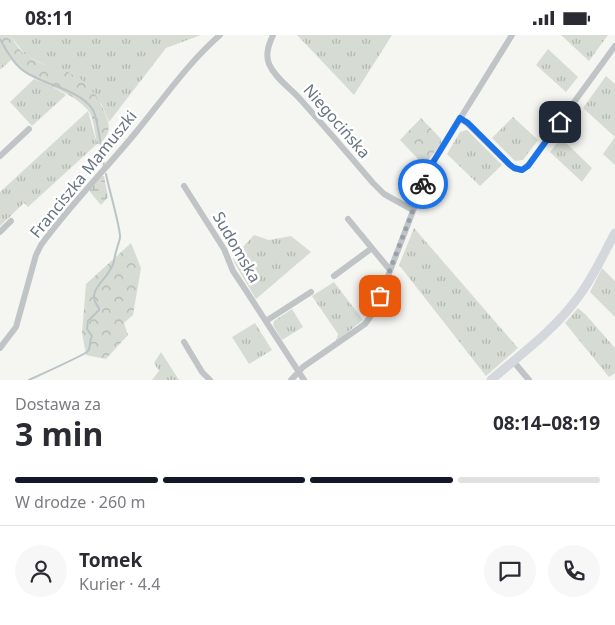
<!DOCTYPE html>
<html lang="pl">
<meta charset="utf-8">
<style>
:root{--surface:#fff;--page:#f7f7f7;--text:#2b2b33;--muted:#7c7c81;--line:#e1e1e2;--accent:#111827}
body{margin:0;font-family:"Noto Sans",sans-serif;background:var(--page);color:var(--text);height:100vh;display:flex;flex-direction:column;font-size:19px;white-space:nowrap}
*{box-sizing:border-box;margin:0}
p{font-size:16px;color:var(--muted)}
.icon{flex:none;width:28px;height:28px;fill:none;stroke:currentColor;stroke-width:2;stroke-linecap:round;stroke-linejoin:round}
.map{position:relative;height:345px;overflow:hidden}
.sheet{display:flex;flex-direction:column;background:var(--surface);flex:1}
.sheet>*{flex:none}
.pin{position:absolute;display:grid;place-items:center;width:42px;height:42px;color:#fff;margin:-21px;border-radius:10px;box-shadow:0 2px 8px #0006}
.courier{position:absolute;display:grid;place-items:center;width:50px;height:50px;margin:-25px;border:4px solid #1a73e8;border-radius:50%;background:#fff;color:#222;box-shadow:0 1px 6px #0007}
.summary em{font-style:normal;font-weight:700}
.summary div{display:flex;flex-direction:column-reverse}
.summary{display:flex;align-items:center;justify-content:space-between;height:85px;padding:0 15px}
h1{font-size:32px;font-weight:700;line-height:38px}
.bar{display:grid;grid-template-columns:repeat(4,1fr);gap:8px 5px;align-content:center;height:60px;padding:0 15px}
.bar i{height:6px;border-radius:4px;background:var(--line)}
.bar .current{background:var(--accent)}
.bar p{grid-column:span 4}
.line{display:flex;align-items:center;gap:12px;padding:0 15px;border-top:1px solid var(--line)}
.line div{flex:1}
.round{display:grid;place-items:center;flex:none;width:52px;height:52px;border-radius:26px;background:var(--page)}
.status{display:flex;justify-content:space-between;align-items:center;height:35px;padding:0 25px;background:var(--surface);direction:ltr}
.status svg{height:14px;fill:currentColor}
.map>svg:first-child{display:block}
</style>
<div class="status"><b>08:11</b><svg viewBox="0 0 49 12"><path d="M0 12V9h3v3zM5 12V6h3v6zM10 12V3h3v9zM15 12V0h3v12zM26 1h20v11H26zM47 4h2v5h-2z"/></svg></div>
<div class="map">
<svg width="615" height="345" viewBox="0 0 615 345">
<defs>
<pattern id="grass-tufts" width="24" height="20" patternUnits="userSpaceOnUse" patternTransform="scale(1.25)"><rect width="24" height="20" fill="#d6dcd3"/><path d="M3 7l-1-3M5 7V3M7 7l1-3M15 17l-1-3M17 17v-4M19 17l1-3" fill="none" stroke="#b1b7b1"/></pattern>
<pattern id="forest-crowns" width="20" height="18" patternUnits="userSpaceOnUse" patternTransform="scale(1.25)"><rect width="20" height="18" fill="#d6dcd3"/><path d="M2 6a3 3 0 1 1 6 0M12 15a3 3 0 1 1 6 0" fill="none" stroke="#b1b7b1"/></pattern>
<pattern id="wetland-marsh" width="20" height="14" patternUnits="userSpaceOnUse" patternTransform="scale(1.25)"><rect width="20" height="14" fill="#d6dcd3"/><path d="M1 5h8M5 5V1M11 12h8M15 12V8" fill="none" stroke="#b1b7b1"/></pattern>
</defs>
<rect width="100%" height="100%" fill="#f5f5f2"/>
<!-- grass -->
<path fill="url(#grass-tufts)" d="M10,0H201L166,13L109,87L102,70L73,39L50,32L26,21Z
M297,0H392L354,60Z
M561,0H608L589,26Z
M0,5L11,25L1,34H0Z
M548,14L578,42L566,57L536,30Z
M606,41L615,49V130L603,119L615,102L583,73Z
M34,44L48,49L66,60L32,91L10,67Z
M88,76L97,109L28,172L24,168L0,191V157Z
M513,82L538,105L523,125L515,126L492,103Z
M467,95L502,130L480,151L447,119L460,97Z
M561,103L592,133L582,147L550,117Z
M414,193L518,313L486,341L399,230Z
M254,200L269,205L291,201L311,217L256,264L235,229L233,223Z
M602,233L615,246V282L590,257Z
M334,247L363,285L336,306L338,299L312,261Z
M578,273L586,280L615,313V338L609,342L565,288Z
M292,274L303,292L282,305L273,290L274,286Z
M255,288L272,315L249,329L232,302Z
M161,317L179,345H152L159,336L154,328Z"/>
<!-- forest -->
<path fill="url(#forest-crowns)" d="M0,0H10C15,7 20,17 27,21C41,31 59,32 74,40C89,48 98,62 105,78C111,92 110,98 100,109H97C95,99 94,83 88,75C65,49 26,50 7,18C3,12 0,7 0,0Z
M421,83L441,104V110L428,125L424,124L420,126L400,105Z
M131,208L141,233L133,280L124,288L128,300L106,324L86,320L82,298L86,249Z"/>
<!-- wetland -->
<path fill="url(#wetland-marsh)" d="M102,141H104L108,162L101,170L90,157V154Z"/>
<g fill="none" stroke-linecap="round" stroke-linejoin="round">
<!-- stream -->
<path stroke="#bac4c8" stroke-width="2" d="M0,4C6,15 11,25 20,33C39,50 80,53 93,75C98,84 102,119 104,131
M29,345C37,341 85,320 88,316C91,312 89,306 92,301L87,294L88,286L99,275V273C83,254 111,244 114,226C115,218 118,211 120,203C121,194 108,151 106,139"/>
<!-- street -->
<path stroke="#c0c4c7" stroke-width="6" d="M273,0C269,9 265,19 269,29C275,43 290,53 300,64C325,92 349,120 373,148L384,159L413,175
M460,83L467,88L509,129L514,133L522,135L529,129L615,11
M0,121L29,94
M184,151L224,214L233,236L243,251L304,345
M348,184L390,235
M0,197L11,186
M334,241L372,213
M266,286L311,257
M184,307L202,337L210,345
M0,313L16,292L36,220L41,210C70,170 106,134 137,96C164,63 188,28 220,0
M513,326L529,345
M291,345L303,332L365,289L375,275L426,142L432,129L512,0"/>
<!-- secondary -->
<path stroke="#d4d8dc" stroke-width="9" d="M491,345C520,320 553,296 576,265C592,245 603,220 615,198"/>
</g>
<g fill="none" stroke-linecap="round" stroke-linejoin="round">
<!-- done -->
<path stroke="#98a1a9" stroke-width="5" stroke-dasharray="0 9" d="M380,261L423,149"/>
<!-- route -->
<path stroke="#1a73e8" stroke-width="6" d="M423,149L432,129L460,83L468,88L509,129L514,133L522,135L528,131L560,87"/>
</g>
<g text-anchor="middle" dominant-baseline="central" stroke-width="5" stroke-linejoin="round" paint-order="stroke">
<!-- street labels -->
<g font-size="16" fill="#667481" stroke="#fff">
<text transform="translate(337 86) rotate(49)">Niegocińska</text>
<text transform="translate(83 139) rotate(-51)">Franciszka Mamuszki</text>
<text transform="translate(237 212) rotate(60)">Sudomska</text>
</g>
</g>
</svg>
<div class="pin" style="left:380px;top:261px;background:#ea580c"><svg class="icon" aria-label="bag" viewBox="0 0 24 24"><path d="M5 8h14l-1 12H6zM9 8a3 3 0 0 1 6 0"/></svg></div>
<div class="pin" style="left:560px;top:87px;background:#1f2937"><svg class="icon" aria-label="home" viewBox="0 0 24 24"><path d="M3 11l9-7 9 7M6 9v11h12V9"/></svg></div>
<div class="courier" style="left:423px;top:149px"><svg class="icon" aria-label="bike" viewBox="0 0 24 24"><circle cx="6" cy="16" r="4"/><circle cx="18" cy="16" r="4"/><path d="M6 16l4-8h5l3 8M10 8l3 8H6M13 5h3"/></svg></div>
</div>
<section class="sheet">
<div class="summary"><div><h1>3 min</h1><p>Dostawa za</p></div><em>08:14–08:19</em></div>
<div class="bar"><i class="current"></i><i class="current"></i><i class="current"></i><i></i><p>W drodze · 260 m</p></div>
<div class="line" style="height:90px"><a class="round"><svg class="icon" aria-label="person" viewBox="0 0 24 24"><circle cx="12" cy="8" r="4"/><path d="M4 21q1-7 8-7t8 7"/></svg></a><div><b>Tomek</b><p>Kurier · 4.4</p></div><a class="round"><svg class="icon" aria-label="chat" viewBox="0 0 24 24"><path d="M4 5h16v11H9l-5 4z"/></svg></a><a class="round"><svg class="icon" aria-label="phone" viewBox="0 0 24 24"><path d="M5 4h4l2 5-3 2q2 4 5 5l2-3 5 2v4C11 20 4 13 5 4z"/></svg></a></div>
</section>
